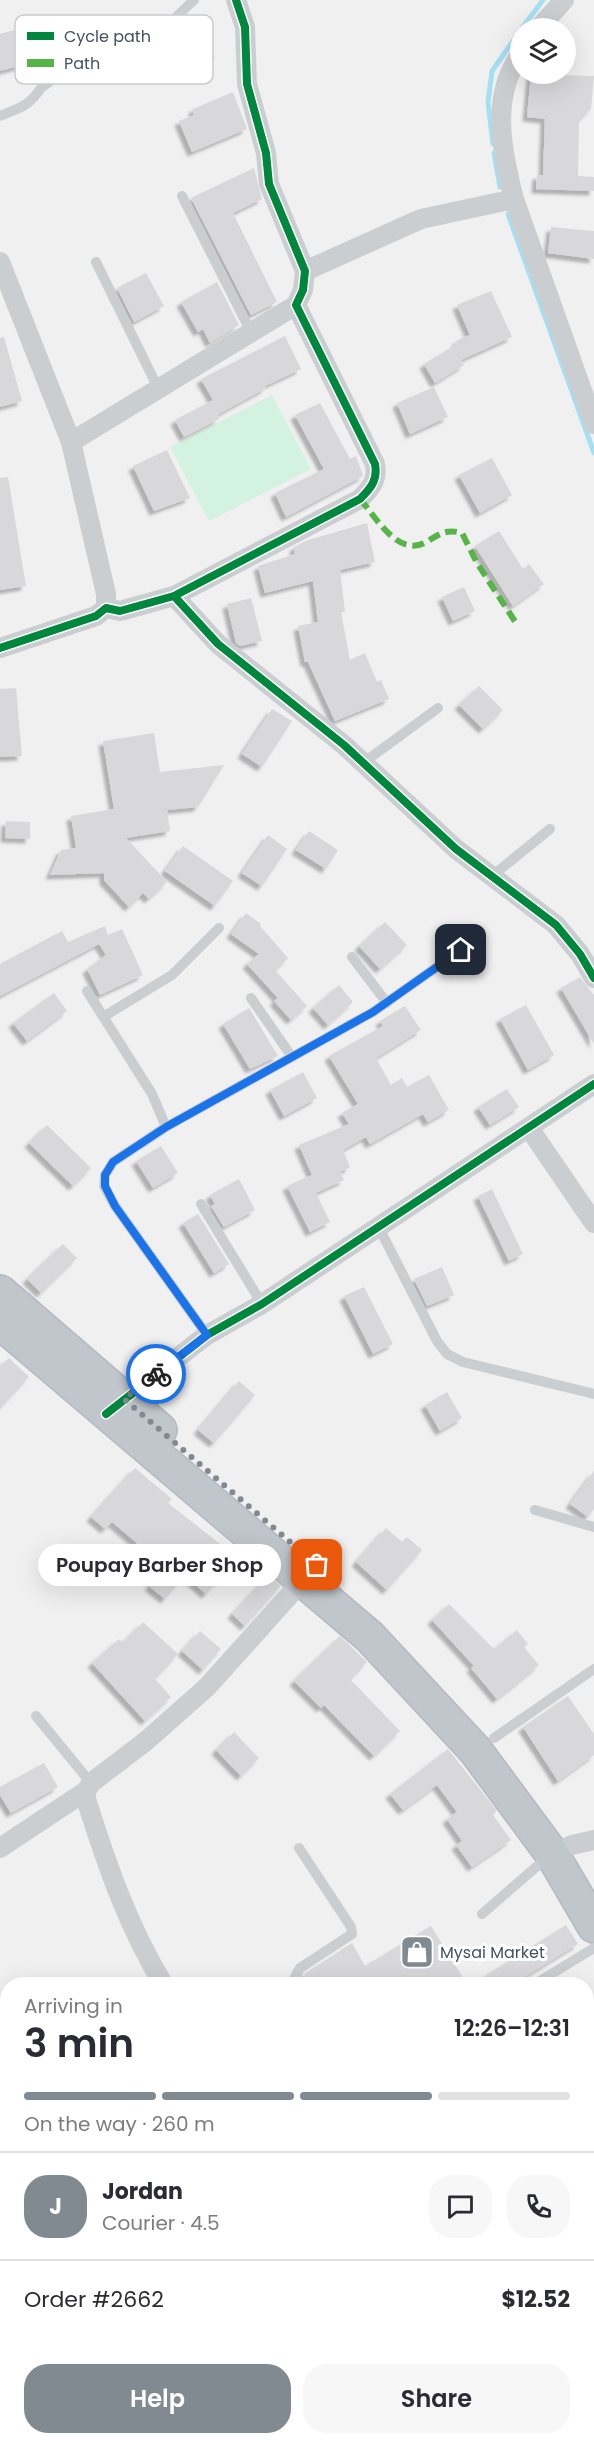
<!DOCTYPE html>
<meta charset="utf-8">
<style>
:root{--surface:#fff;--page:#f7f7f7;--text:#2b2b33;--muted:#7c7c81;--line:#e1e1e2;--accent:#818991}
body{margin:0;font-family:Poppins,sans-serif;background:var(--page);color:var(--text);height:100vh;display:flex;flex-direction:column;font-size:22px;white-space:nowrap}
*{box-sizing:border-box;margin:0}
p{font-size:20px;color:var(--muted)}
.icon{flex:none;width:33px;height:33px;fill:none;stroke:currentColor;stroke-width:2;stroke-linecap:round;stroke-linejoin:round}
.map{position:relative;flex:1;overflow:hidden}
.panel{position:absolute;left:0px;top:1977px;width:594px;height:468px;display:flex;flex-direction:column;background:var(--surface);border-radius:24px 24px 0 0;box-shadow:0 6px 24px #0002}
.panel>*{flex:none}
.controls{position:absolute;left:510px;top:18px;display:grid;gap:12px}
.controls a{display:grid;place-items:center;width:66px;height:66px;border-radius:50%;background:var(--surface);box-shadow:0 6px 24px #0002;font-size:30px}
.pin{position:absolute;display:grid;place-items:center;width:51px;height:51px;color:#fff;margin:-26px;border-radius:12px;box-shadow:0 3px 9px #0006}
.courier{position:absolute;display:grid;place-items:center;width:60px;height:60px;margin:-30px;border:4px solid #1a73e8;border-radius:50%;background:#fff;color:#222;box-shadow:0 2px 8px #0007}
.bubble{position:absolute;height:42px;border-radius:21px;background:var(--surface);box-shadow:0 6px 24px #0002;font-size:20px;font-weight:600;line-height:42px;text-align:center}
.summary em{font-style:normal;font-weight:600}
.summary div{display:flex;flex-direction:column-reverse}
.summary{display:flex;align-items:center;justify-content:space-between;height:102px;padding:0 24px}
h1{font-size:39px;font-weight:600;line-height:45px}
.bar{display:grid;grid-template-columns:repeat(4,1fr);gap:9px 6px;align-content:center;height:72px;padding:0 24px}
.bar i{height:8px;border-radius:4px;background:var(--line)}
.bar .current{background:var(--accent)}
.bar p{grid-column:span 4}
.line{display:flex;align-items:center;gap:15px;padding:0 24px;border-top:2px solid var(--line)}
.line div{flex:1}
.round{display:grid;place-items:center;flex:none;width:63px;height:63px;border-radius:24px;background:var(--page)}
.primary-button{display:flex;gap:12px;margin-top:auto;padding:12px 24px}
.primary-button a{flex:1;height:69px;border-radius:24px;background:var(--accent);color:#fff;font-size:24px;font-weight:600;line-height:69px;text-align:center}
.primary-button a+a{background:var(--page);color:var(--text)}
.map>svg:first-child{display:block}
</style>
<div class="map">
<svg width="594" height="2445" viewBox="0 0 594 2445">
<defs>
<filter id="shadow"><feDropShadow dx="-4.5" dy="4.5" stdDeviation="1.5" flood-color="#0004"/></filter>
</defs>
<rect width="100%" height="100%" fill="#f1f0f0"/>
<!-- green -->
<path fill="#d3f2e0" d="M272,395L311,469L209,521L170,447Z"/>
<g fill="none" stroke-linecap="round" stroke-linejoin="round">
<!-- stream -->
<path stroke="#a4dff2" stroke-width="5" d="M522,28L543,0
M493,144L488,102L492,71L520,31
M494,153L500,187
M508,214L594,453"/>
</g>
<!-- building -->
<path fill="#d8d8da" filter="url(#shadow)" d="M196,27L215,57L190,73L171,43Z
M14,30L23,65L0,71V34Z
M531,74L594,76L591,109L579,120L578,176L594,177V191L536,189L537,175H543L545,119L527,117Z
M233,92L247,129L192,152L179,121L194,115L193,109Z
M254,168L262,199L233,213L277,302L251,315L191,198Z
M551,227L594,231V259L548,253Z
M146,273L164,306L134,322L117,288Z
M217,282L239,325L210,343L203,329L198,332L181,302Z
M491,291L512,337L461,360L464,365L435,383L424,364L457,344L456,341L470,335L457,305Z
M285,336L301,369L265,386L266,388L217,415L219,419L184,437L175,420L213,400L201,379Z
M4,337L22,401L0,407V338Z
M434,387L448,417L410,434L397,403Z
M320,403L350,459L356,456L363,476L286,517L275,493L324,469L295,415Z
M167,450L190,498L154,511L133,466Z
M492,458L512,495L480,513L459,475Z
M8,477L26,586L0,590V478Z
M367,523L375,562L340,570L345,612H341L350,660L365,653L377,682L381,680L389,699L335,721L308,662H305L298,626L318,622L313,581L265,593L258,566L295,554L294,547L308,540Z
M499,531L523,569L529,564L544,584L513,606L475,546Z
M464,587L475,611L453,621L442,597Z
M251,598L262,641L240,646L236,643L227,604Z
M479,686L503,710L483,729L459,705Z
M16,688L22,756L0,757V689Z
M272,709L292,721L262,767L242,754Z
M154,733L160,772L224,765L198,807L167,810L170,831L126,838L167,882L149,899L143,893L129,907L104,880V873L50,875L61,850L76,848L71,816L114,809L103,741Z
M6,821L30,822V839L5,838Z
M309,831L338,850L326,869L296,850Z
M268,835L287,849L262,886L242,873Z
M183,846L233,881L215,906L165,871Z
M246,913L261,924L260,926L288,958L275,970L307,1006L291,1020L274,1001L278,998L247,964L259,954L231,934Z
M385,922L407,945L380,969L359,946Z
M105,926L108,935L122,929L143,975L100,995L87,969L106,955L99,944L0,996V964L62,931L68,942Z
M580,977L594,995V1044L561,988Z
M339,985L353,1002L328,1025L313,1008Z
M54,993L67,1011L27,1041L13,1023Z
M526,1005L554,1055L528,1070L500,1019Z
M405,1006L421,1030L376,1058L391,1085L402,1078L407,1087L429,1075L449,1110L428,1122L423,1114L370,1144L366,1137L343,1150L350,1167L340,1172L344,1180L316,1193L330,1222L310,1232L287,1186L312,1175L299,1145L349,1124L342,1113L358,1104L329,1056L383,1026L380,1021Z
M249,1008L278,1056L250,1069L223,1024Z
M303,1072L317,1098L284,1116L270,1090Z
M507,1089L519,1107L490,1125L478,1107Z
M47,1125L91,1168L73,1186L29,1143Z
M161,1146L178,1173L153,1188L136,1161Z
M239,1179L255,1210L224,1227L211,1206L215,1204L210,1195Z
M492,1189L523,1254L509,1261L478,1196Z
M198,1214L229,1264L214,1273L183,1223Z
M63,1244L77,1258L41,1293L27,1279Z
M442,1267L454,1295L427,1306L414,1279Z
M364,1287L393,1344L373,1354L344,1296Z
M9,1358L29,1377L0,1408V1367Z
M239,1381L255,1395L214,1443L198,1430Z
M447,1392L462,1418L440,1431L425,1405Z
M135,1468L172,1499L168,1503L238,1558L206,1594L185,1575L165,1599L149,1586L163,1568L135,1546L137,1543L112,1522L105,1529L91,1517Z
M594,1471V1509L588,1517L570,1504Z
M386,1528L402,1542L407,1537L422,1550L387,1590L356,1562Z
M269,1575L281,1586L245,1626L232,1614Z
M449,1604L494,1649L517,1630L528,1644L524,1647L539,1665L497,1699L471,1668L474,1666L432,1620Z
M143,1622L178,1654L155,1679L171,1697L145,1721L92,1663L119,1639L123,1643Z
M200,1631L221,1649L203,1670L182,1651Z
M340,1636L367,1662L350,1679L400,1731L374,1756L324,1705L321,1708L294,1681Z
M568,1696L594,1734V1755L558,1781L523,1727Z
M234,1732L259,1758L241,1776L216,1750Z
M448,1749L497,1811L493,1815L511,1840L472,1867L456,1845L462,1841L447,1819L457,1812L437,1785L403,1810L390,1794Z
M44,1763L58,1787L11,1813L0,1795V1787Z
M566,1925L578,1944L513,1984H472Z
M431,1926L467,1984H304L303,1979L306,1973L352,1943L365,1966Z"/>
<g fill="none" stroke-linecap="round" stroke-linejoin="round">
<defs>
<path id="trunk" d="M0,1292L160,1430
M0,1322L370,1637L475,1750L552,1854L594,1926"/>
</defs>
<!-- trunk casing -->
<use href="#trunk" stroke="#b4bac0" stroke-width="36"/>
<!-- service -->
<path stroke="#cbced1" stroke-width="10" d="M0,116C21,107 28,107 41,88L114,34L145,41L152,40L194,0
M182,196L251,332
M96,262L158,388
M363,763L438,708
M492,876L550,829
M352,957L387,1003
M87,991L152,1094L166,1127
M251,998L292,1057
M103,1017L172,975L219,928
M201,1204L262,1304
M379,1228L437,1341L447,1354L463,1362L594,1394
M207,1335L115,1206L104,1186L105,1175L113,1162L166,1127L373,1012L461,950
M535,1510L594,1527
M36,1716L91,1783
M494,1738L594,1669
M482,1914L550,1855
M297,1984L294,1979L300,1968L352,1934L351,1927L299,1848
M535,1984L594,1948"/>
<!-- minor -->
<path stroke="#cbced1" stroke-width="20" d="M539,28L564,0
M520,55C490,98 502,152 514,199L594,424
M0,262L71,442L106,594V608
M305,271L421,219L514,199
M71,442L296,305
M174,596L218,644L344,745L456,849L556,925L580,954L594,978
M0,648L96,616L106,608L120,611L174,596L360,499C371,488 378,480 375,464L296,305L303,290L305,271L269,184L266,153L247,84L245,27L236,0
M529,1128L594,1223
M117,1404L207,1335L262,1304L594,1084
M86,1791V1799C107,1865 127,1924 163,1984
M0,1848L86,1791L91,1783L146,1741L207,1687L304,1579
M552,1854L572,1845L594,1840
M0,2214L8,2231
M586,2307L594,2306
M100,2442L110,2438"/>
<!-- trunk -->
<use href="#trunk" stroke="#c0c6cb" stroke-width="33"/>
<!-- quiet -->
<path stroke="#57b448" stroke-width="6" stroke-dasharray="12 6" stroke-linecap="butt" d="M360,499C376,517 399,560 428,541C441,533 447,529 462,533L477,563L516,623"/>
<defs>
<path id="cycleway" d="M174,596L218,644L344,745L456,849L556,925L580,954L594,978
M0,648L96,616L106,608L120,611L174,596L360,499C371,488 378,480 375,464L296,305L303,290L305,271L269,184L266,153L247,84L245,27L236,0
M106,1414L207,1335L262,1304L594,1084"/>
</defs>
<!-- cycleway casing -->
<use href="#cycleway" stroke="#fff" stroke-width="11"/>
<!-- cycleway -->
<use href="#cycleway" stroke="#00873e" stroke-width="8"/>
</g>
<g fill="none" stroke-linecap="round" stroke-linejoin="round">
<!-- done -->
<path stroke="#818991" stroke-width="6" stroke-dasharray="0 10.8" d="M156,1374L124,1399L317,1565"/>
<!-- route -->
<path stroke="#1a73e8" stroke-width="8" d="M156,1374L207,1335L115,1206L105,1186V1175L113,1162L166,1127L373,1012L461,950"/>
</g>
<!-- icons -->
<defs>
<symbol id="shop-square" viewBox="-11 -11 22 22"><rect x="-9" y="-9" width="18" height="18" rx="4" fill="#818991" stroke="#fff"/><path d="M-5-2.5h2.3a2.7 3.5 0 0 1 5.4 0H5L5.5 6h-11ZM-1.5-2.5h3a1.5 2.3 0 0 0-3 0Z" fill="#fff"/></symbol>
</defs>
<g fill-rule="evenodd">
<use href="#shop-square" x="398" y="1933" width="38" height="38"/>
</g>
<g text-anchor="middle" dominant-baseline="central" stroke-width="6" stroke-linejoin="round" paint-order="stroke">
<!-- poi labels -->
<g font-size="16" fill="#45515e" stroke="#fff" text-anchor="start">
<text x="440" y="1952">Mysai Market</text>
</g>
</g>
<!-- legend -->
<rect x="15" y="15" width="198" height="69" rx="9" fill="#fff" stroke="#c7cbcf" stroke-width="1.5"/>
<rect x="27" y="32" width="27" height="8" fill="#00873e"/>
<rect x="27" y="59" width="27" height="8" fill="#57b448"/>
<g font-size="16" fill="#45515e">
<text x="64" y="42">Cycle path</text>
<text x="64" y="69">Path</text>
</g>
</svg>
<div class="controls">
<a><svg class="icon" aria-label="layers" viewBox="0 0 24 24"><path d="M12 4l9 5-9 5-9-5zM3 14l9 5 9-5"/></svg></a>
</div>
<div class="pin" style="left:317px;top:1565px;background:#ea580c"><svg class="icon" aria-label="bag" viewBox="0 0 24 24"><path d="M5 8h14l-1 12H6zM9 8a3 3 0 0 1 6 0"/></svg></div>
<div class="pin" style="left:461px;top:950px;background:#1f2937"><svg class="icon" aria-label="home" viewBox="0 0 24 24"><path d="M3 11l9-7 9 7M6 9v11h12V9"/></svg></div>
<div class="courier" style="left:156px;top:1374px"><svg class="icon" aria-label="bike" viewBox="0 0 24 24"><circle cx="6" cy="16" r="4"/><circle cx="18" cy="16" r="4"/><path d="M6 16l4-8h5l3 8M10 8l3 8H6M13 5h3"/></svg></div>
<div class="bubble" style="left:38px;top:1544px;width:243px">Poupay Barber Shop</div>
<section class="panel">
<div class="summary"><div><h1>3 min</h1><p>Arriving in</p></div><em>12:26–12:31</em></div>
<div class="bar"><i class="current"></i><i class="current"></i><i class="current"></i><i></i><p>On the way · 260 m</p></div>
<div class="line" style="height:108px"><b class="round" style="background:var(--accent);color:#fff">J</b><div><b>Jordan</b><p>Courier · 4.5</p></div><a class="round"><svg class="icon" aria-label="chat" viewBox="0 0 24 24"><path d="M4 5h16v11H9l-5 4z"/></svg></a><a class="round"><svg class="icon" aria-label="phone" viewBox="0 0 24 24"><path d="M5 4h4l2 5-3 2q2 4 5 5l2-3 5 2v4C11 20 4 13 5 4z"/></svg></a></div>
<div class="line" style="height:78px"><div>Order #2662</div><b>$12.52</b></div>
<div class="primary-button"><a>Help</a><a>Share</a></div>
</section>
</div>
